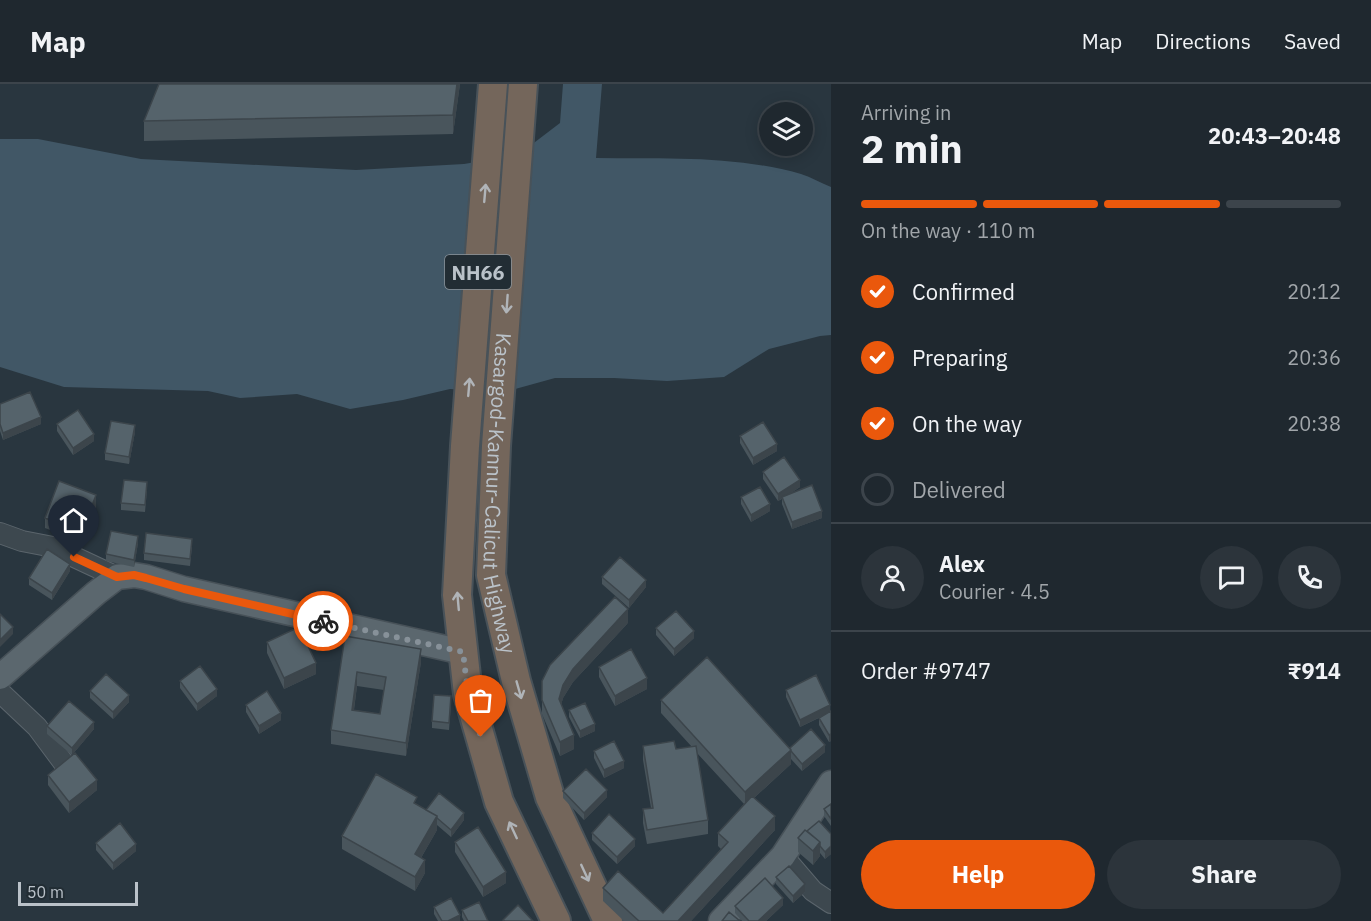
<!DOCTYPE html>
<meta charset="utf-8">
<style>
:root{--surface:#1f282f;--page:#2c343b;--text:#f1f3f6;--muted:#a1a6aa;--line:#3c444b;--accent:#ea580c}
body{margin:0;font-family:"IBM Plex Sans",sans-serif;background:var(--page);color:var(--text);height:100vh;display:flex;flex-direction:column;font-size:22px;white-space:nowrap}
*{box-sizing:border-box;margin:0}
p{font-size:20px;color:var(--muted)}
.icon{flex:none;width:33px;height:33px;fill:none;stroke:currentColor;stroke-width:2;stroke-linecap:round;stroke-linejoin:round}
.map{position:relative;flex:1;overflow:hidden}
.details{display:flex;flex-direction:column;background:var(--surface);width:540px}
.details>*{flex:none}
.fabs{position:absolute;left:759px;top:18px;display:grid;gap:12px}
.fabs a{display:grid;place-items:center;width:54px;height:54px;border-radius:50%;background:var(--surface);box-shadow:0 3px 15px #0003,0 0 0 2px var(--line);font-size:30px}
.scale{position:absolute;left:18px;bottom:15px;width:120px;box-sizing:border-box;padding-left:6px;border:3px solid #bac2c9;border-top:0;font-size:16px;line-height:21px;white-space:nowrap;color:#bac2c9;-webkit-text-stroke:4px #222d34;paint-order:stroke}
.pin{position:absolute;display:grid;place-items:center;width:51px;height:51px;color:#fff;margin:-62px -26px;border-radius:50% 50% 50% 0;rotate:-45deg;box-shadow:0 0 6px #0007}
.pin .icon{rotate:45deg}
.courier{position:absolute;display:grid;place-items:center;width:60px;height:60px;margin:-30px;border:4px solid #ea580c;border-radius:50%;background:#fff;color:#222;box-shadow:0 2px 8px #0007}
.headline em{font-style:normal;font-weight:700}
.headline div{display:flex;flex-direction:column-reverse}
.headline{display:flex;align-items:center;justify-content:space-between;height:102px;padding:0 30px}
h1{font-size:39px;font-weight:700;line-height:45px}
.bar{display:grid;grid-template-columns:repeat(4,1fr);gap:9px 6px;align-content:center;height:72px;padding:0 30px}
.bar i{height:8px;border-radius:4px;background:var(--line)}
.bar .active{background:var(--accent)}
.bar p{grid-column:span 4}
.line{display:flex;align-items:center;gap:15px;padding:0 30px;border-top:2px solid var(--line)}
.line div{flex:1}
.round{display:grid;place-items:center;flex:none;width:63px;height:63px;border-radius:32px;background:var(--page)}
ol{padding:0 30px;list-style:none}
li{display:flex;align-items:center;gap:18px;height:66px}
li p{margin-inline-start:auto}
li .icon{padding:6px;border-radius:50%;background:var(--accent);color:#fff;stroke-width:4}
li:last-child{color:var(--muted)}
li i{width:33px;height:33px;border:3px solid var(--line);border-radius:50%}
.primary-button{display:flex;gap:12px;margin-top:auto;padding:12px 30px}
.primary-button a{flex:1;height:69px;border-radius:36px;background:var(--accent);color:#fff;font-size:24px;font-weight:700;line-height:69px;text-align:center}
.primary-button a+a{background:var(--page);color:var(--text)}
header{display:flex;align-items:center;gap:36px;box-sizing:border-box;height:84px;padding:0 30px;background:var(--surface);border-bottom:2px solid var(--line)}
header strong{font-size:28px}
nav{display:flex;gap:33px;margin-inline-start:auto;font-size:21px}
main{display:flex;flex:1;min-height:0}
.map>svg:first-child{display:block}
</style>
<header>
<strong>Map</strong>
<nav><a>Map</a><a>Directions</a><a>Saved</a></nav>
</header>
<main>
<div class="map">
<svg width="831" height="837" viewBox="0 0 831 837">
<rect width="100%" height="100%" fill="#29363f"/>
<!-- water -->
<path fill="#415766" d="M563,0H602L596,74C664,75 735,71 801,90C811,93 821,99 831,103V251L820,252L769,265L724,293L667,297L614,294H555L504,308L450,305L403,316L350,325L297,310L240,314L208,307L64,303L0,283V55H38L141,75L356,86L464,80L518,71L560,39Z"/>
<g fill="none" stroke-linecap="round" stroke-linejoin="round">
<defs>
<path id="minor" d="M0,449L22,457L53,463L117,493
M0,608L37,643L63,678
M783,772L813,807L831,819"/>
<path id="major" d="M0,593L96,509L117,493L134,491L146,493L184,505L463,568
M721,837L783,772L831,699"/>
<g id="highway">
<path d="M493,0L465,362L457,511L468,610L499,718L556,837"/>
<path id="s1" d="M523,0L496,362L491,491L516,597L550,713L608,837"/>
</g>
</defs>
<!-- minor casing -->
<use href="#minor" stroke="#5b656c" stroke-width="22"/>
<!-- major casing -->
<use href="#major" stroke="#475158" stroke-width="27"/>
<!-- highway casing -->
<use href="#highway" stroke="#485259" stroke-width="32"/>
<!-- minor -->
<use href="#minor" stroke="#3d484f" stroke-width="20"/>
<!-- major -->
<use href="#major" stroke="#5b676e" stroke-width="24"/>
<!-- highway -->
<use href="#highway" stroke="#74665b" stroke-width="28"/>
</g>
<!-- wall -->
<path fill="#49555c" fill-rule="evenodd" d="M159,0H460L453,50L144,57V37Z
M0,320L41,340L3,356L0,347Z
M57,340L94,357L73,371L57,347Z
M135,348L129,380L105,376V369Z
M740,352L777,367L753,381L740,359Z
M763,388L800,403L788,411L822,434L792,445L782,420V415L778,417L763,395Z
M147,405L145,428L121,426V419Z
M741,413L770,427L751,438L741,420Z
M96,422L82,458L45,444V434Z
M138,459L134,483L106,477V470Z
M192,462L190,482L144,476V469Z
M70,487L52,516L29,501V494Z
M602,493L646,503L629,524L602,500Z
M628,539L573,598L563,614L561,621L574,665L560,672L542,630V597Z
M656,544L694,554L674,572L656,551Z
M345,552L421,578L406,672L331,660V646ZM357,602L384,606L380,630L354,626Z
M267,558L316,590L284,605L267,569Z
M599,583L647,605L615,622L599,593Z
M180,597L217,612L197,627L180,604Z
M786,606L831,627V657L829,658L819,641V634L825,631L800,643L786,613Z
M90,607L129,618L113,635L90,614Z
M661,616L790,664L825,668L802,687L791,675V680L754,714L775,746L691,837H624L603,817V804L663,829L721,765L718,762V749L744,720L696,668L708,736V750L647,760L643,739V725L651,724L643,676V662L676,665L692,663L661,629Z
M451,619L449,646L432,644V637Z
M246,621L281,636L259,650L246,628Z
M569,626L595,647L580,654L569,633Z
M47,642L94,645L72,671L47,650Z
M594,667L624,684L604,694L594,674Z
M48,691L97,706L69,729L48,701Z
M563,707L607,713L584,736L563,714Z
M831,720V742L824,732V725Z
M417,721L426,726L464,736L451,753L437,741V746L421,774L425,789L415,807L342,765V752Z
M807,747L831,750V770L825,775L820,769V772L813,781L798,768V754Z
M592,749L635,762L617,780L592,756Z
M455,758L506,799L483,813L455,768Z
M96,759L136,767L113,786L96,766Z
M776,793L805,808L793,819L776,800Z
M783,821L766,837H742L735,829V822Z
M434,823L460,837H438L434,830Z
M462,826L488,837H464L462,833Z"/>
<!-- shaded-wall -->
<path fill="#3c454b" d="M457,0H460L453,50V31Z
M41,333V340L3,356V349Z
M135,341V348L129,380V373Z
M94,350V357L73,371V364Z
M777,360V367L753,381V374Z
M800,396V403L778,417V410Z
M96,411V422L82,458V448Z
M770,420V427L751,438V431Z
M822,427V434L792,445V438Z
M138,452V459L134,483V476Z
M70,480V487L52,516V509Z
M646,496V503L629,524V516Z
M628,525V539L573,598L563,614L559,629V615L563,601L573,585Z
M13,543V550L0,563V556Z
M694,547V554L674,572V565Z
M421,565V578L406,672V659Z
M316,579V590L284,605V594Z
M357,588V602L352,639V626Z
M647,594V605L615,622V612Z
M217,605V612L197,627V620Z
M129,611V618L113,635V628Z
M830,621V628L800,643V636Z
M281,629V636L259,650V642Z
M94,638V645L72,671V664Z
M595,640V647L580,654V647Z
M831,650V657L829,658V651Z
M574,651V665L560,672V658Z
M825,661V668L802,687V680Z
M791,666V680L745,722V708Z
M624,677V684L604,694V686Z
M97,696V706L69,729V718Z
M607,706V713L584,736V729Z
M464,729V736L451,753V746Z
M437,732V746L415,784V770Z
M775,732V746L691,837H678Z
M635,755V762L617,780V773Z
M820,758V772L813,781V767Z
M136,760V767L113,786V779Z
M831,762V770L825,775V768Z
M425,776V789L415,807V793Z
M506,788V799L483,813V803Z
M805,800V808L793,819V812Z
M783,814V821L766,837H758Z
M460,831V837H448Z"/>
<!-- building -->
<path fill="#55636b" stroke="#3c454b" stroke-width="1.5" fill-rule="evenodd" d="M159,0H457L453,31L144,37Z
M30,308L41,333L3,349L0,340V320Z
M78,326L94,350L73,364L57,340Z
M111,337L135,341L129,373L105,369Z
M763,338L777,360L753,374L740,352Z
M784,373L800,396L778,410L763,388Z
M124,396L147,398L145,421L121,419Z
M59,397L96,411L82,448L45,434Z
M812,401L822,427L792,438L782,413Z
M760,403L770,420L751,431L741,413Z
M111,447L138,452L134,476L106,470Z
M146,449L192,455L190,475L144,469Z
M47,465L70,480L52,509L29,494Z
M620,473L646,496L629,516L602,493Z
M615,513L628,525L573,585L563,601L559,615L574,651L560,658L542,616V597L550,581Z
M676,527L694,547L674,565L656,544Z
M0,530L13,543L0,556Z
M299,543L316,579L284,594L267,558Z
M345,552L421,565L406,659L331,646ZM357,588L386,593L380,630L352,626Z
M631,565L647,594L615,612L599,583Z
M707,573L791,666L745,708L661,616Z
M200,582L217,605L197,620L180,597Z
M106,590L129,611L113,628L90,607Z
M816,591L830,621L800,636L786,606Z
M267,607L281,629L259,642L246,621Z
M434,611L451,612L449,639L432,637Z
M69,617L94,638L72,664L47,642Z
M585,619L595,640L580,647L569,626Z
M831,627V650L829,651L819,634Z
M811,645L825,661L802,680L791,667V666L790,664Z
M614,657L624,677L604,686L594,667Z
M674,657L676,665L696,662L708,736L647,746L643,725L653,724L643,662Z
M75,669L97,696L69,718L48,691Z
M586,685L607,706L584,729L563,707Z
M376,690L417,713L414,719L437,732L415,770L425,776L415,793L342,752Z
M439,709L464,729L451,746L437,734V732L426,726Z
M752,712L775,732L678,837H639L603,804L618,787L663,829L728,758L718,749Z
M831,720V735L824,725Z
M609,730L635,755L617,773L592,749Z
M819,737L831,750V762L825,768L820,762V758L807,747Z
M120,739L136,760L113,779L96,759Z
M478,743L506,788L483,803L455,758Z
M805,746L820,758L813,767L798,754Z
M789,782L805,800L793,812L776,793Z
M765,794L783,814L758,837H749L735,822Z
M451,814L460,831L448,837H442L434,823Z
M479,818L488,837H468L462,826Z
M518,821L533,837H505L503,836Z
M729,828L740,837H722Z"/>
<!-- one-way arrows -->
<defs><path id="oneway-shaft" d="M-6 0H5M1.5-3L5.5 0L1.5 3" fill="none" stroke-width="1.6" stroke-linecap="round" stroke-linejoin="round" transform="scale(1.5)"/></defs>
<g stroke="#b0b4b8">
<use href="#oneway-shaft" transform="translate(485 109) rotate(-85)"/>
<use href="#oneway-shaft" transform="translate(507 220) rotate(94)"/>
<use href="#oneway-shaft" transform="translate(469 303) rotate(-85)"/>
<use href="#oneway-shaft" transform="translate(458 517) rotate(-95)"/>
<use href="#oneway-shaft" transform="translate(519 606) rotate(74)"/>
<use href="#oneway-shaft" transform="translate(513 746) rotate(-115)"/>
<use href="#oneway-shaft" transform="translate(585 789) rotate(65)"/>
</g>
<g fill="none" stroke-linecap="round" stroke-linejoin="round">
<!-- done -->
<path stroke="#879199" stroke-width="6" stroke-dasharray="0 10.8" d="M323,537L463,568L468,610L481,653"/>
<!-- route -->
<path stroke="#ea580c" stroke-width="8" d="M74,473L117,493L134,491L146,494L184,505L323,537"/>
</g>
<g text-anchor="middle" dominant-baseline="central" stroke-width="4.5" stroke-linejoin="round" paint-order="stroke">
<!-- shield labels -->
<rect fill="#222d34" stroke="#8c959c" stroke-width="1.5" x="445" y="171" width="66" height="34" rx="4.5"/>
<g font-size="20" font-weight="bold" fill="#bac2c9">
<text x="478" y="188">NH66</text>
</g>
<!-- street labels -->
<g font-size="21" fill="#bac2c9" stroke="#222d34">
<text stroke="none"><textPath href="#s1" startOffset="411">Kasargod-Kannur-Calicut Highway</textPath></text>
</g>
</g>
</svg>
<div class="fabs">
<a><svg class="icon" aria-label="layers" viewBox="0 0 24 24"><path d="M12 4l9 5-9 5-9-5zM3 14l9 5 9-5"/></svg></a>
</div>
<div class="scale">50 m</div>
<div class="pin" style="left:481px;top:653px;background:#ea580c"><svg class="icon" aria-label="bag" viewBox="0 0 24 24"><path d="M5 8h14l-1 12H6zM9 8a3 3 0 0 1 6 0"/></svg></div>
<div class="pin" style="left:74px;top:473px;background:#1f2937"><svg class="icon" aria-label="home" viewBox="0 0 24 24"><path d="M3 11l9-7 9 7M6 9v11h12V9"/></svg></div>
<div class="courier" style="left:323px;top:537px"><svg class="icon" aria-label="bike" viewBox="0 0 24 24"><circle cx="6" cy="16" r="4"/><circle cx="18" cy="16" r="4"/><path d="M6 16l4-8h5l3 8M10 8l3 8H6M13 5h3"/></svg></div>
</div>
<section class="details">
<div class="headline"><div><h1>2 min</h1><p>Arriving in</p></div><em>20:43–20:48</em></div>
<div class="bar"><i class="active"></i><i class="active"></i><i class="active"></i><i></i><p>On the way · 110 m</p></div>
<ol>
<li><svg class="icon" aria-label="check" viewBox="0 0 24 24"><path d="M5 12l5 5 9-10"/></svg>Confirmed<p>20:12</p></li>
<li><svg class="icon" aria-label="check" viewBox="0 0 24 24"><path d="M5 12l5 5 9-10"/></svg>Preparing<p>20:36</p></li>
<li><svg class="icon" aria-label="check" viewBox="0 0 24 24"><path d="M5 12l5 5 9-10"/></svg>On the way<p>20:38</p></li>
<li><i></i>Delivered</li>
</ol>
<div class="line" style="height:108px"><a class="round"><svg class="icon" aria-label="person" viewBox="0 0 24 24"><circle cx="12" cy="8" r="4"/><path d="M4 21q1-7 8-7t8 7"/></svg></a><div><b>Alex</b><p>Courier · 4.5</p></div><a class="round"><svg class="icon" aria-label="chat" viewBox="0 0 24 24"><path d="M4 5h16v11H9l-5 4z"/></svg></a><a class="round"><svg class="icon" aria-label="phone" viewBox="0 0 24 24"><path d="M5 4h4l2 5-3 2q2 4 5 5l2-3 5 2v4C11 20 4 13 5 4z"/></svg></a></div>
<div class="line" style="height:78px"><div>Order #9747</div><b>₹914</b></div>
<div class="primary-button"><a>Help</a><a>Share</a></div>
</section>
</main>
